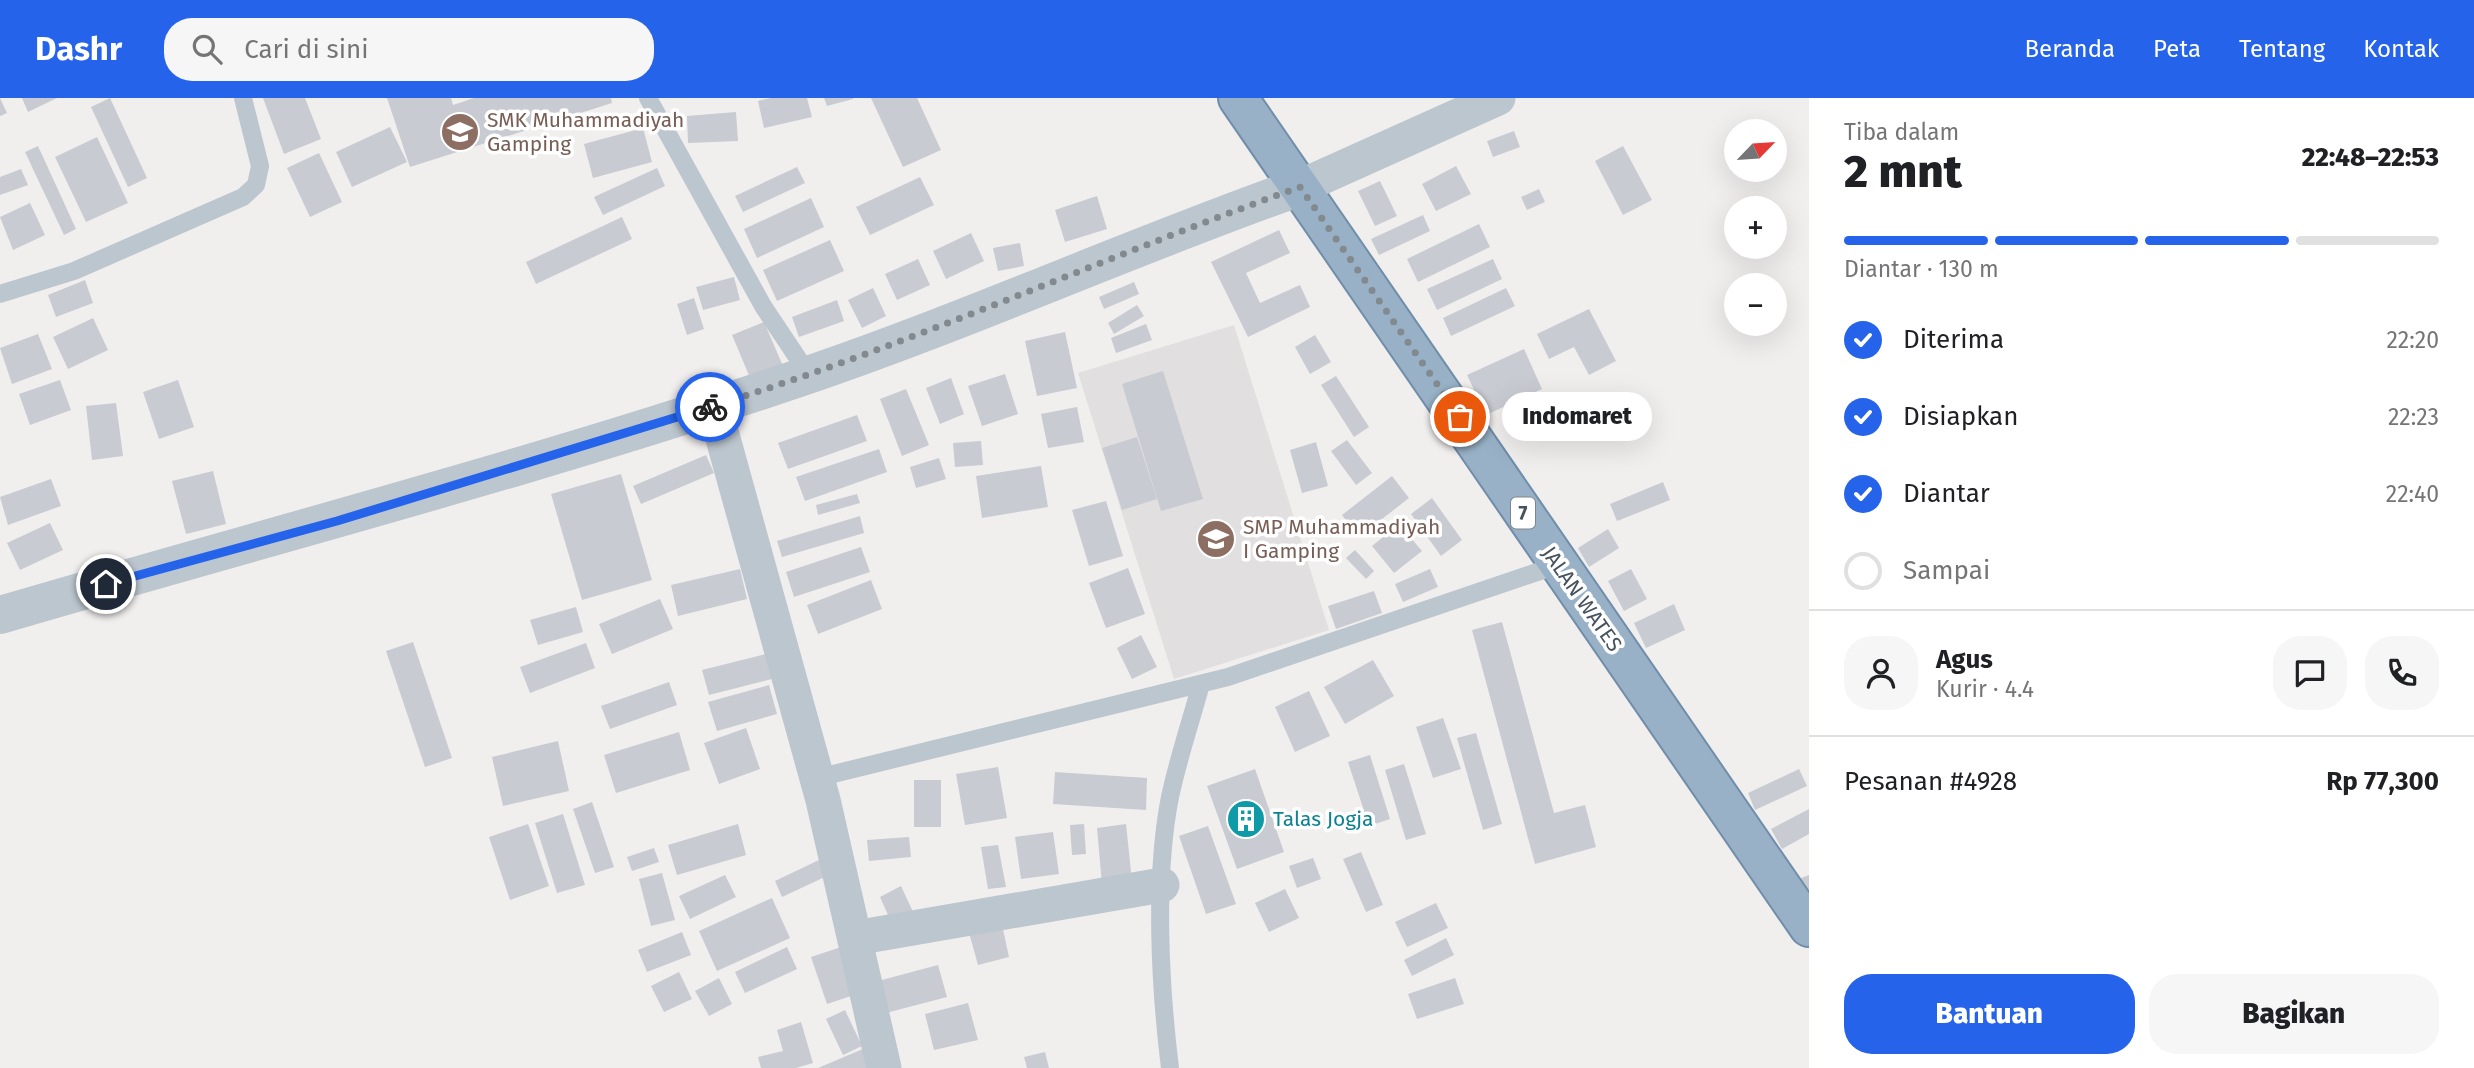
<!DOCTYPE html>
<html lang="id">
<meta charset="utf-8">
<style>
:root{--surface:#fff;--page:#f6f6f6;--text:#202124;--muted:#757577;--line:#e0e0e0;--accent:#2563eb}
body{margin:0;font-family:"Fira Sans",sans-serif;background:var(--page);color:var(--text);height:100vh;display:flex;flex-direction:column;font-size:26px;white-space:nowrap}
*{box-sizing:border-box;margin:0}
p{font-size:23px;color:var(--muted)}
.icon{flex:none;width:38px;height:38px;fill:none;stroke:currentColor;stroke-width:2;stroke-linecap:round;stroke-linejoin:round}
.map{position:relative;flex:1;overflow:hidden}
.side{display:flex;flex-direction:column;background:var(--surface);width:665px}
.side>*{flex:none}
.needle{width:46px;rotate:65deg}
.tools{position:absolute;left:1724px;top:21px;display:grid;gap:14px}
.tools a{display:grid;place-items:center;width:63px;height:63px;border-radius:50%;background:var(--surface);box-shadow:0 7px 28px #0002;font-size:35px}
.pin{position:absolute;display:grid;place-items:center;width:60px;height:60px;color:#fff;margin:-30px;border:4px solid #fff;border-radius:50%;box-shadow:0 2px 7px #0007}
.courier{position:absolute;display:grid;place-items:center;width:70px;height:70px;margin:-35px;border:5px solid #2563eb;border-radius:50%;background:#fff;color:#222;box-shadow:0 2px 9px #0007}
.bubble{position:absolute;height:49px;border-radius:24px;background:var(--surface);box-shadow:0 7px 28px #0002;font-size:23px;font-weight:800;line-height:49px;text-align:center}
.headline em{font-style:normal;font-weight:800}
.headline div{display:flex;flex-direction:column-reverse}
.headline{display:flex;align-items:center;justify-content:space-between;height:119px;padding:0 35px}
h1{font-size:46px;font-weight:800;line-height:52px}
.bar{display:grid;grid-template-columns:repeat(4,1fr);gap:10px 7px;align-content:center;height:84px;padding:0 35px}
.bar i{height:9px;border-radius:5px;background:var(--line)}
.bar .active{background:var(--accent)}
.bar p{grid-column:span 4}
.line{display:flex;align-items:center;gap:18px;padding:0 35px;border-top:2px solid var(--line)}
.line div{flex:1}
.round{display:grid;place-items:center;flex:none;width:74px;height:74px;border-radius:28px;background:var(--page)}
ol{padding:0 35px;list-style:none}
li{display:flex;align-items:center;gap:21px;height:77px}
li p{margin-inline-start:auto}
li .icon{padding:7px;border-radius:50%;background:var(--accent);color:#fff;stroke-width:4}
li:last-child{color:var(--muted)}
li i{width:38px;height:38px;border:4px solid var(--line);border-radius:50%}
.button{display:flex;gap:14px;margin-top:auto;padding:14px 35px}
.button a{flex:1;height:80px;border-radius:28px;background:var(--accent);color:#fff;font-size:28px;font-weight:800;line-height:80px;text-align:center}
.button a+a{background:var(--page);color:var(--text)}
header{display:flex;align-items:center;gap:42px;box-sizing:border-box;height:98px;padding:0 35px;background:var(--accent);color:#fff}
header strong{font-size:33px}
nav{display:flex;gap:38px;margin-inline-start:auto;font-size:24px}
.search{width:490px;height:63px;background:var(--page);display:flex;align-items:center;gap:18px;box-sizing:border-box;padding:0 24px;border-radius:28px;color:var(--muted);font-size:26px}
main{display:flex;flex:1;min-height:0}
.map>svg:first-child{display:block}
</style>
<header>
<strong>Dashr</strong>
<div class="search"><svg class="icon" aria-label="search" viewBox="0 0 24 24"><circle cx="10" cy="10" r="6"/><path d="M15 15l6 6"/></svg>Cari di sini</div>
<nav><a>Beranda</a><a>Peta</a><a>Tentang</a><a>Kontak</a></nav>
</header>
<main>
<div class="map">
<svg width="1809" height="970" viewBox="0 0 1809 970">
<rect width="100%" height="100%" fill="#f1eeee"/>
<!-- education -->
<path fill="#e2dfe0" d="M1234,227L1329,532L1174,581L1078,275Z"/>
<!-- building -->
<path fill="#c8cbd1" d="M0,0L7,15L0,18Z
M22,0H57L28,14Z
M110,0L147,80L128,89L91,9Z
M263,0H305L321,41L284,56Z
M387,0H451L453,7L474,0H611L612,5L410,69Z
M771,0H807L812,19L764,30L758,3Z
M824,0H853V1L827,8Z
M871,0H917L941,52L903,69Z
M736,14L738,43L688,45L687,18Z
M390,29L407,64L352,89L336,54Z
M643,30L652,64L593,80L584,46Z
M1514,33L1520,49L1493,59L1487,43Z
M97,39L128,105L86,124L55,59Z
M38,48L76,131L64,137L25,54Z
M1623,48L1652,102L1623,117L1595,63Z
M319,55L342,104L310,119L287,70Z
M1456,68L1471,96L1436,113L1422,86Z
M797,69L805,85L743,114L735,98Z
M657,70L665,88L603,117L594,99Z
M21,71L28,87L0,97V79Z
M920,79L934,107L870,137L856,109Z
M1380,83L1397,118L1375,128L1358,93Z
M1539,91L1545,104L1527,112L1521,99Z
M1097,98L1107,131L1065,144L1055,112Z
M811,100L824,129L757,160L744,131Z
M30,105L45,137L13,152L0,119Z
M1423,117L1430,133L1379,157L1371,141Z
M622,119L632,141L536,186L526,164Z
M1479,126L1490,149L1418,184L1407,161Z
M1279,132L1290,155L1246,175L1260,205L1300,187L1310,209L1248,239L1211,164Z
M971,135L984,163L946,181L933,153Z
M830,142L844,173L777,203L763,172Z
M1020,145L1024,168L998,173L993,150Z
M918,161L930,187L897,202L885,176Z
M1493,161L1502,181L1437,212L1427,191Z
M734,179L740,202L703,212L696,189Z
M85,182L93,205L56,219L48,197Z
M1134,184L1139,196L1104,211L1099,199Z
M873,190L886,218L862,230L848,202Z
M1506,190L1515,208L1451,238L1443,220Z
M694,200L704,231L687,237L677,206Z
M837,202L844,223L799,239L792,219Z
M1137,207L1144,218L1114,236L1108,225Z
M1589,211L1616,263L1589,277L1574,249L1549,261L1537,236Z
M93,220L108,252L68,271L53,239Z
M764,224L783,268L751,282L732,237Z
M1146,226L1152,242L1116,255L1111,240Z
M1065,234L1077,290L1037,298L1025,243Z
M38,236L52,271L12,286L0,250Z
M1315,237L1331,264L1310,276L1295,249Z
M1524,251L1542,291L1486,317L1467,277Z
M1163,273L1203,401L1161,413L1122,286Z
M1005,276L1018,316L982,328L968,288Z
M1336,278L1369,329L1354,339L1321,287Z
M951,280L964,316L940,326L926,290Z
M60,282L71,312L30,327L19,296Z
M178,282L194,329L159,341L143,294Z
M906,291L929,347L902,358L880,301Z
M116,305L123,358L92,362L86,308Z
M1077,309L1084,344L1048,350L1041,316Z
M857,317L867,343L788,371L778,345Z
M1137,339L1157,401L1122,412L1102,350Z
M1347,342L1372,375L1356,387L1331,353Z
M981,343L983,367L955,369L953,345Z
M1316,344L1328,388L1302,395L1290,352Z
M879,351L887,374L805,403L796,379Z
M706,357L714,375L641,406L633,388Z
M939,360L946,381L916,390L910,369Z
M1041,368L1048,409L982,420L976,378Z
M213,373L226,426L186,436L172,383Z
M621,376L652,482L582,502L551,396Z
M1392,378L1409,400L1359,439L1342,417Z
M51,381L61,408L8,427L0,399Z
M1663,384L1670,402L1617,423L1610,406Z
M857,396L860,405L818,417L816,407Z
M1432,400L1462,442L1441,458L1411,416Z
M1106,403L1123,458L1089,468L1072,412Z
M860,418L864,435L782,459L777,443Z
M50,425L63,452L20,472L7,445Z
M1399,426L1422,453L1394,475L1372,448Z
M1608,431L1619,450L1589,469L1578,450Z
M861,449L870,474L794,499L786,474Z
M1355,452L1374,473L1366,481L1346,460Z
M1128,470L1145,516L1106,530L1089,485Z
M740,471L747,501L678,518L671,487Z
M1430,471L1438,489L1403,504L1395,486Z
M1631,471L1647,501L1624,513L1608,483Z
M871,482L882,511L818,536L807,507Z
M1374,493L1382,515L1336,531L1328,508Z
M660,501L673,531L612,556L599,526Z
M1674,506L1685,532L1646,550L1634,525Z
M576,509L583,534L538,547L530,522Z
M1502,524L1554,715L1585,707L1596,749L1535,766L1472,532Z
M1141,537L1157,569L1132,581L1117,550Z
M413,544L452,660L425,669L386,553Z
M586,545L595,570L530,595L520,569Z
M770,555L776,580L709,597L702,572Z
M1373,562L1394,598L1345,626L1324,589Z
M669,584L677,607L610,631L601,608Z
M769,587L777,616L717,633L708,604Z
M1309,593L1330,638L1295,654L1275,609Z
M1443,620L1461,671L1433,680L1416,629Z
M746,630L760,671L719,686L704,645Z
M679,634L690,672L616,695L604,657Z
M1476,635L1502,726L1483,732L1457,640Z
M558,643L569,693L503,708L492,659Z
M1370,657L1390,721L1369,728L1348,664Z
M1404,666L1426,736L1406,742L1385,672Z
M998,669L1007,720L965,727L956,676Z
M1255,671L1284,754L1237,771L1207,688Z
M1799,671L1807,688L1755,712L1748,695Z
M1055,674L1147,680L1146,712L1053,706Z
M914,682H941V729H914Z
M592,704L614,769L595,775L573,711Z
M1809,711V736L1782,751L1771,731Z
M563,716L585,787L557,795L535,725Z
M528,726L549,788L510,802L489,739Z
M738,726L746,757L677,777L668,747Z
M1084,726L1086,756L1072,757L1070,727Z
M1126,726L1132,783L1102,787L1097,730Z
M1208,728L1236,806L1206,816L1179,738Z
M1053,734L1059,776L1021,781L1015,739Z
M909,739L911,759L869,763L867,742Z
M998,747L1006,789L988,791L981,749Z
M654,750L659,764L632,773L627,759Z
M1361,754L1383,807L1366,814L1343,761Z
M1313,760L1321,781L1297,790L1289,768Z
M819,762L827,778L782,799L775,783Z
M662,775L675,822L651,828L639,781Z
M725,777L736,799L690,821L679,798Z
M1809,777V812L1796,782Z
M901,788L914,816L892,826L880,799Z
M1285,791L1299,820L1269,834L1255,805Z
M772,800L790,840L717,873L699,833Z
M1436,805L1448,830L1407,849L1395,824Z
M1001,822L1009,859L978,867L968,831Z
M682,834L691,857L647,874L638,852Z
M1446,840L1454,857L1412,878L1404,862Z
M787,849L797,871L745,895L735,874Z
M841,849L857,896L827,906L811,859Z
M938,867L947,899L886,915L878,883Z
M679,874L692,901L664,914L651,888Z
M719,880L732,906L709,918L695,893Z
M1455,880L1464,906L1417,921L1408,896Z
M968,905L978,942L934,952L925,916Z
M845,912L862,948L843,957L826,921Z
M801,924L813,965L796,970H761L758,959L783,953L777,932Z
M870,948L879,970H818Z
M1045,954L1049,970H1027L1024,959Z"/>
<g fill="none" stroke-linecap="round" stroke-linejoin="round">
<defs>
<path id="trunk" d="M1238,0C1429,276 1618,553 1809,829"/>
</defs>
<!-- trunk casing -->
<use href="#trunk" stroke="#708eaa" stroke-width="42"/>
<!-- service -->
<path stroke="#bcc6ce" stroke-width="18" d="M648,0L763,208L809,277
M0,196L74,173L243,99L256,87L260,68L243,0
M817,680L1228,579L1558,467
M1170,970C1160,889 1154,780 1170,699C1178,661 1191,623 1201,586"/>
<!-- minor -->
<path stroke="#bcc6ce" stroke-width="35" d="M1300,89L1498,0
M714,308L823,702L884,970
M855,840L1162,787"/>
<!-- tertiary -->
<path stroke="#bcc6ce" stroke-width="38" d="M0,517C269,438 540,368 805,278C972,221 1133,148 1300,89"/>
<!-- trunk -->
<use href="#trunk" stroke="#98b1c6" stroke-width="38"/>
</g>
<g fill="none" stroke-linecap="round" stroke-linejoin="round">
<!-- done -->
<path stroke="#82898f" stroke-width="7" stroke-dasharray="0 12.6" d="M710,309C910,247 1102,160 1300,89L1460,319"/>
<!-- route -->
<path stroke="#2563eb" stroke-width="9" d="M106,486L337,423L710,309"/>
</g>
<!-- icons -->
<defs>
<symbol id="school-disc" viewBox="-11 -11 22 22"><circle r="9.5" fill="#8d6e63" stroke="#fff"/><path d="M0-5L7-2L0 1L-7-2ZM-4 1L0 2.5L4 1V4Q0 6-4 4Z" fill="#fff"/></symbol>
<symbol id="building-disc" viewBox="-11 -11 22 22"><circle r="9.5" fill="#0f9aa8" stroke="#fff"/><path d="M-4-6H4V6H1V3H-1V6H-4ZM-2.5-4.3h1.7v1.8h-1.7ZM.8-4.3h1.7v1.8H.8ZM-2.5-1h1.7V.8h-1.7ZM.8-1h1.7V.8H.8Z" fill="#fff"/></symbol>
</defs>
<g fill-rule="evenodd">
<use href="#school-disc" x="438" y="12" width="44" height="44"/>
<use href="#school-disc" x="1194" y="419" width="44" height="44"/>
<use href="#building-disc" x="1224" y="699" width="44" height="44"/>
</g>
<g text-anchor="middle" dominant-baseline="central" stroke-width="7" stroke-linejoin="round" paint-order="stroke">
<!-- shield labels -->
<rect fill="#fff" stroke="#7e868d" stroke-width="2" x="1511" y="399.5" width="24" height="31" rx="5"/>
<g font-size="19" font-weight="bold" fill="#46525c">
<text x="1523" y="415">7</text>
</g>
<!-- education labels -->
<g font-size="21" fill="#785e54" stroke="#fff" text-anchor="start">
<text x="487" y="22">SMK Muhammadiyah<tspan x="487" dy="24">Gamping</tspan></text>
<text x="1243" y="429">SMP Muhammadiyah<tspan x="1243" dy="24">I Gamping</tspan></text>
</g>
<!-- street labels -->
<g font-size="21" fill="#46525c" stroke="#fff">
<text transform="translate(1582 501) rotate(55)">JALAN WATES</text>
</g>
<!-- culture labels -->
<g font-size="21" fill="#0d838f" stroke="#fff" text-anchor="start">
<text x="1273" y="721">Talas Jogja</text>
</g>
</g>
</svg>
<div class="tools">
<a><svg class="needle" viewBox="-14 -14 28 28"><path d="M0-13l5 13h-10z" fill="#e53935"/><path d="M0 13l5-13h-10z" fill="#757577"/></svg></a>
<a>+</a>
<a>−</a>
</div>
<div class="pin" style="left:1460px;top:319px;background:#ea580c"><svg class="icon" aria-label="bag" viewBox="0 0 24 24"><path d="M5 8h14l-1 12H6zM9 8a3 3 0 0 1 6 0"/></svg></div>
<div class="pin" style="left:106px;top:486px;background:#1f2937"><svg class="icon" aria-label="home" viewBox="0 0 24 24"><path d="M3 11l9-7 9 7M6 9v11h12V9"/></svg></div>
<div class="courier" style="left:710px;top:309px"><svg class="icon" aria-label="bike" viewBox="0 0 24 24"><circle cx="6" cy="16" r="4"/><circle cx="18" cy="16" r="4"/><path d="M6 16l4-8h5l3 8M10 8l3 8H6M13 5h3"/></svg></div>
<div class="bubble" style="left:1502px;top:294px;width:150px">Indomaret</div>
</div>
<section class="side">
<div class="headline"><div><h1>2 mnt</h1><p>Tiba dalam</p></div><em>22:48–22:53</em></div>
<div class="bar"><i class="active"></i><i class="active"></i><i class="active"></i><i></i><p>Diantar · 130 m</p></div>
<ol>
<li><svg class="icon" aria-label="check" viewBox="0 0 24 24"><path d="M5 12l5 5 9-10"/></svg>Diterima<p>22:20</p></li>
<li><svg class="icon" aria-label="check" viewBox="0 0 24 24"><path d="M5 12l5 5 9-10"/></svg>Disiapkan<p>22:23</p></li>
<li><svg class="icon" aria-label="check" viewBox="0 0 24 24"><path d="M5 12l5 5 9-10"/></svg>Diantar<p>22:40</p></li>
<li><i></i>Sampai</li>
</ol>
<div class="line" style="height:126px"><a class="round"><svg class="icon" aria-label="person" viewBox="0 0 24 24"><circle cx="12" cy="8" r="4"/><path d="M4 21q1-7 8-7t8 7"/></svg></a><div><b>Agus</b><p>Kurir · 4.4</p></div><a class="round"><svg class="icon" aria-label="chat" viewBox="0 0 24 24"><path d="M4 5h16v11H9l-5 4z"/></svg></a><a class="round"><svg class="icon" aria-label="phone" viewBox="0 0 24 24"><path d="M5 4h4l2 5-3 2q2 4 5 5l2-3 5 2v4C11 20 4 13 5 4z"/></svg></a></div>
<div class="line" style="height:91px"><div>Pesanan #4928</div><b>Rp 77,300</b></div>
<div class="button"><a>Bantuan</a><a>Bagikan</a></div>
</section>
</main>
